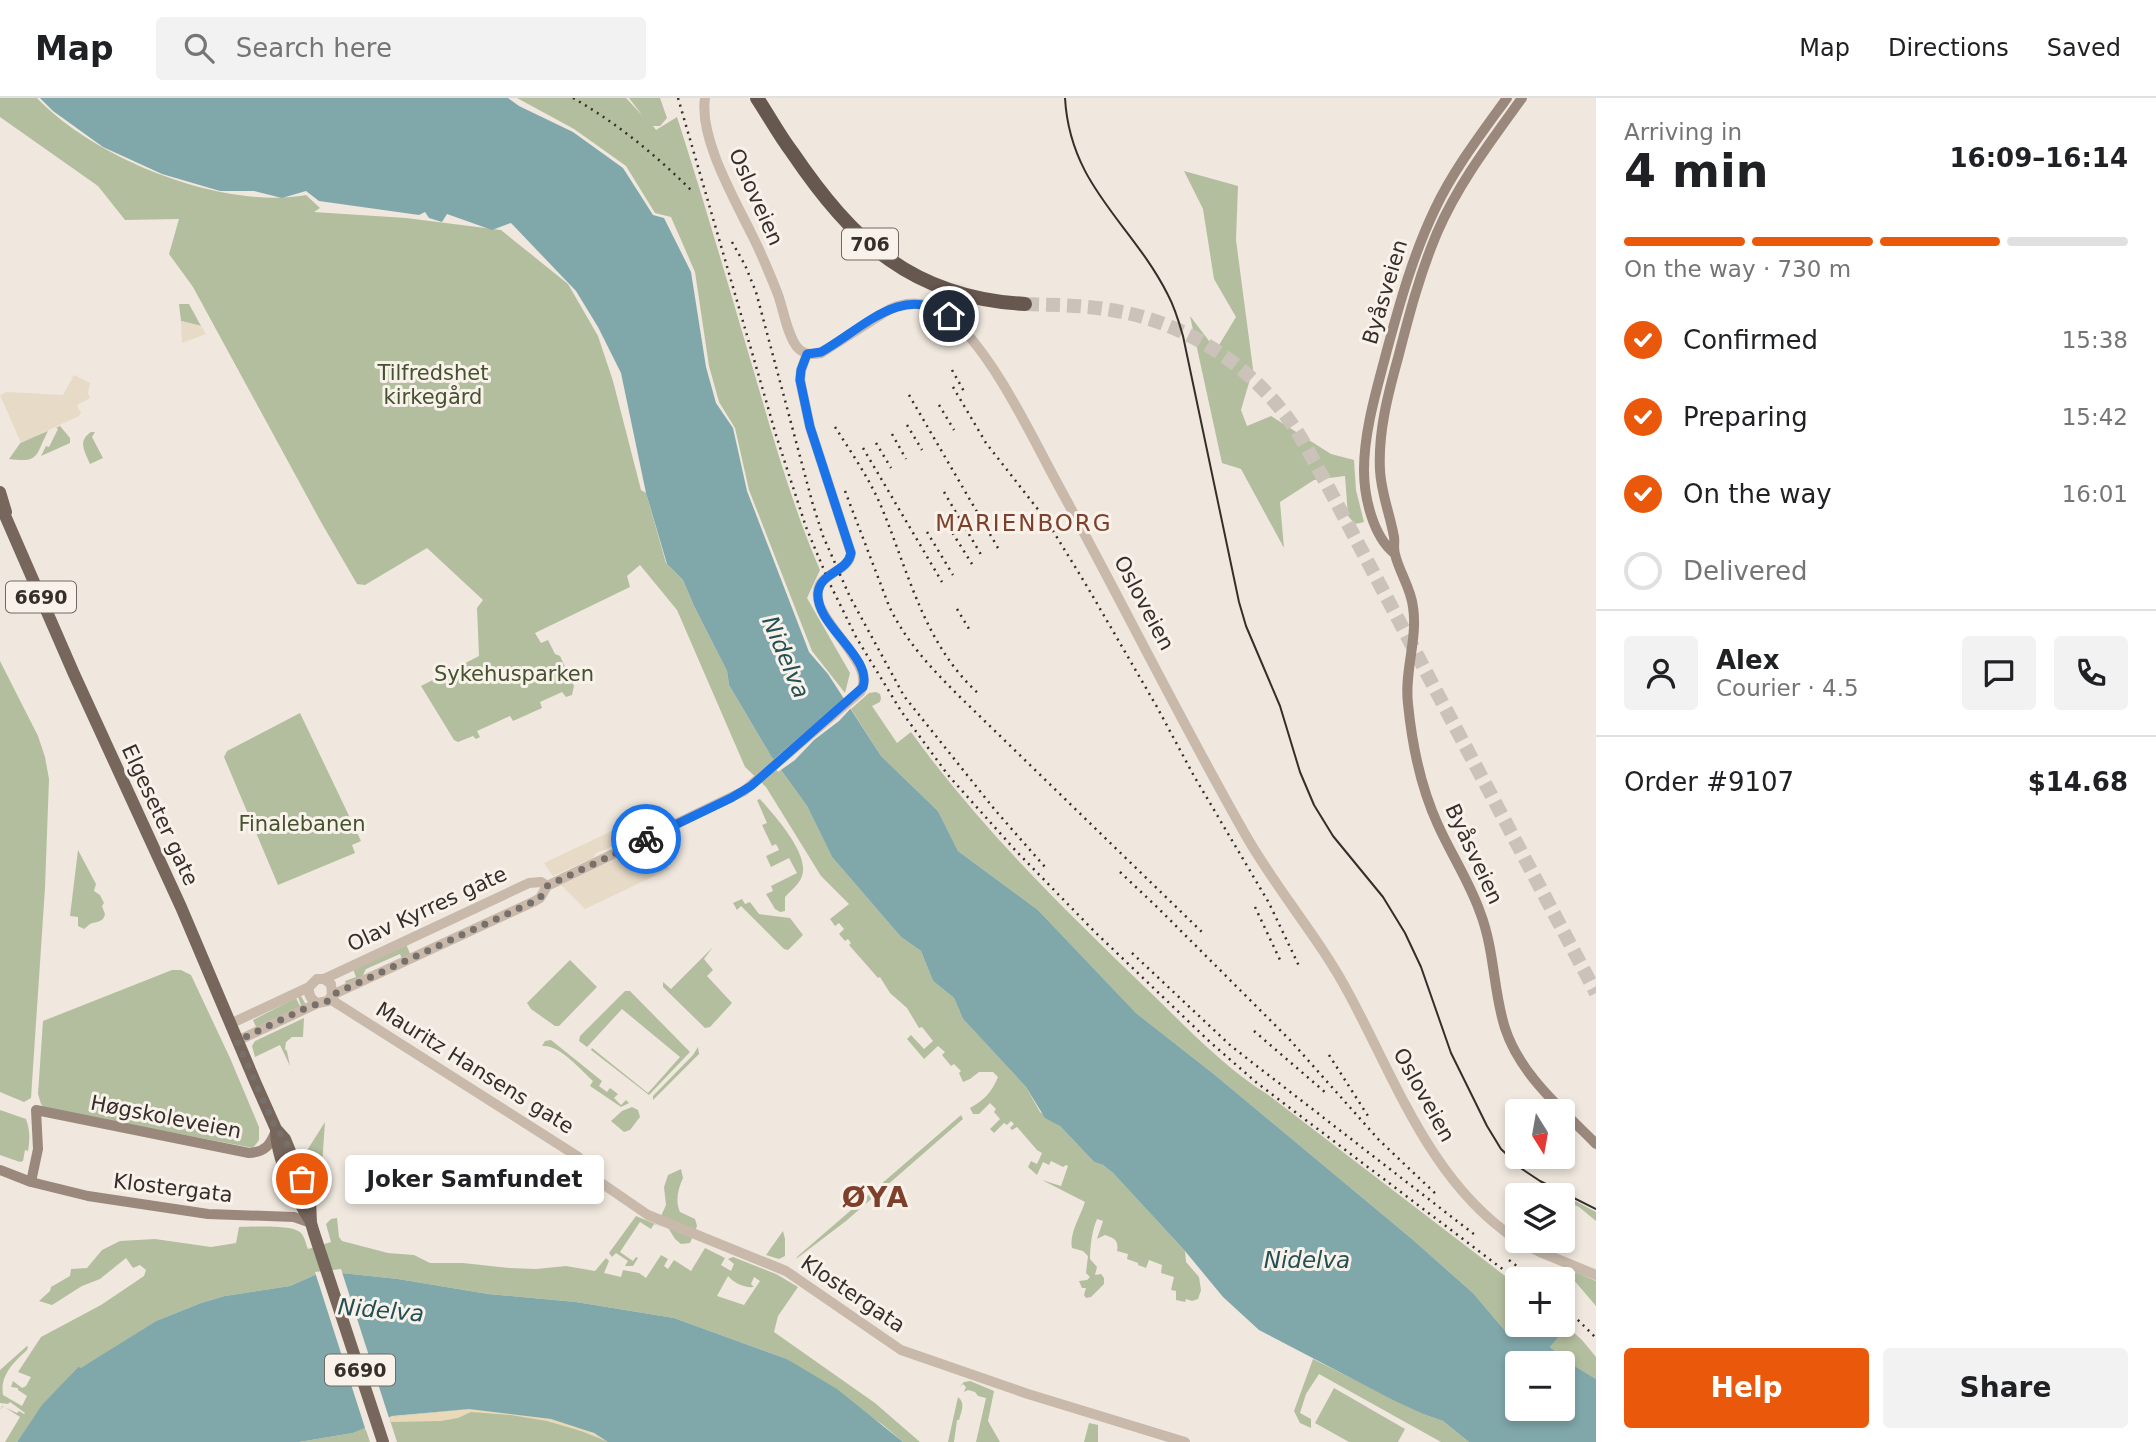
<!DOCTYPE html>
<meta charset="utf-8">
<style>
:root{--surface:#fff;--page:#f2f2f2;--text:#202124;--muted:#757577;--line:#e0e0e0;--accent:#ea580c}
body{margin:0;font-family:"DejaVu Sans",sans-serif;background:var(--page);color:var(--text);height:100vh;display:flex;flex-direction:column;font-size:26px;white-space:nowrap}
*{box-sizing:border-box;margin:0}
p{font-size:23px;color:var(--muted)}
.icon{flex:none;width:38px;height:38px;fill:none;stroke:currentColor;stroke-width:2;stroke-linecap:round;stroke-linejoin:round}
.map{position:relative;flex:1;overflow:hidden}
.drawer{display:flex;flex-direction:column;background:var(--surface);width:560px}
.drawer>*{flex:none}
.needle{width:46px;rotate:169deg}
.fabs{position:absolute;left:1505px;top:1001px;display:grid;gap:14px}
.fabs a{display:grid;place-items:center;width:70px;height:70px;border-radius:7px;background:var(--surface);box-shadow:0 4px 10px #0003;font-size:35px}
.pin{position:absolute;display:grid;place-items:center;width:60px;height:60px;color:#fff;margin:-30px;border:4px solid #fff;border-radius:50%;box-shadow:0 2px 7px #0007}
.courier{position:absolute;display:grid;place-items:center;width:70px;height:70px;margin:-35px;border:5px solid #1a73e8;border-radius:50%;background:#fff;color:#222;box-shadow:0 2px 9px #0007}
.bubble{position:absolute;height:49px;border-radius:7px;background:var(--surface);box-shadow:0 4px 10px #0003;font-size:23px;font-weight:600;line-height:49px;text-align:center}
.overview em{font-style:normal;font-weight:600}
.overview div{display:flex;flex-direction:column-reverse}
.overview{display:flex;align-items:center;justify-content:space-between;height:119px;padding:0 28px}
h1{font-size:46px;font-weight:600;line-height:52px}
.bar{display:grid;grid-template-columns:repeat(4,1fr);gap:10px 7px;align-content:center;height:84px;padding:0 28px}
.bar i{height:9px;border-radius:5px;background:var(--line)}
.bar .on{background:var(--accent)}
.bar p{grid-column:span 4}
.line{display:flex;align-items:center;gap:18px;padding:0 28px;border-top:2px solid var(--line)}
.line div{flex:1}
.round{display:grid;place-items:center;flex:none;width:74px;height:74px;border-radius:7px;background:var(--page)}
ol{padding:0 28px;list-style:none}
li{display:flex;align-items:center;gap:21px;height:77px}
li p{margin-inline-start:auto}
li .icon{padding:7px;border-radius:50%;background:var(--accent);color:#fff;stroke-width:4}
li:last-child{color:var(--muted)}
li i{width:38px;height:38px;border:4px solid var(--line);border-radius:50%}
.cta{display:flex;gap:14px;margin-top:auto;padding:14px 28px}
.cta a{flex:1;height:80px;border-radius:7px;background:var(--accent);color:#fff;font-size:28px;font-weight:600;line-height:80px;text-align:center}
.cta a+a{background:var(--page);color:var(--text)}
header{display:flex;align-items:center;gap:42px;box-sizing:border-box;height:98px;padding:0 35px;background:var(--surface);border-bottom:2px solid var(--line)}
header strong{font-size:33px}
nav{display:flex;gap:38px;margin-inline-start:auto;font-size:24px}
.search{width:490px;height:63px;background:var(--page);display:flex;align-items:center;gap:18px;box-sizing:border-box;padding:0 24px;border-radius:7px;color:var(--muted);font-size:26px}
main{display:flex;flex:1;min-height:0}
.map>svg:first-child{display:block}
</style>
<header>
<strong>Map</strong>
<div class="search"><svg class="icon" aria-label="search" viewBox="0 0 24 24"><circle cx="10" cy="10" r="6"/><path d="M15 15l6 6"/></svg>Search here</div>
<nav><a>Map</a><a>Directions</a><a>Saved</a></nav>
</header>
<main>
<div class="map">
<svg width="1596" height="1344" viewBox="0 0 1596 1344">
<rect width="100%" height="100%" fill="#f0e8de"/>
<!-- green -->
<path fill="#b3be9f" fill-rule="evenodd" d="M0,0H37C95,61 222,112 306,97L320,110L314,114L406,120L501,132L568,186L598,238L613,283L641,392L646,395L666,465L683,482L694,508L727,573L729,587L771,658L807,708L832,759L901,839L921,853L933,883L954,900L963,921L1026,989L1040,1014L1060,1028L1094,1064L1103,1067L1113,1075L1185,1153L1186,1164L1199,1179L1201,1192L1198,1201L1192,1203L1186,1201L1185,1204L1176,1202V1193L1171,1192L1174,1179L1161,1175L1162,1167L1149,1162L1146,1170L1138,1167V1165L1127,1161L1128,1156L1117,1153C1119,1142 1114,1140 1105,1137L1097,1141L1103,1123L1097,1121C1092,1132 1090,1149 1090,1161L1097,1169L1095,1177L1101,1176L1104,1180V1186L1091,1199L1086,1200L1084,1197L1086,1190H1082L1079,1183L1087,1182L1090,1179L1086,1175L1088,1158L1083,1153L1072,1150C1069,1136 1080,1119 1085,1104L1042,1082L1061,1088L1068,1068L1066,1067L1063,1069L1051,1063L1049,1067L1043,1064L1037,1077L1028,1069L1031,1063L1037,1066L1042,1055L1037,1052L1017,1029L1012,1032L1010,1030L1014,1026L1011,1023L1007,1027L1004,1025L994,1035L990,1031L1000,1021L994,1014L996,1011L990,1005L979,1016H973L970,1010C984,1002 992,994 998,979L993,974H979L970,981L963,984L959,975L961,973L954,966L951,968L942,957L945,954L938,948L924,961L907,941L911,937L924,951L933,943L922,929L919,930L907,910L890,895L880,879L878,880L849,847L851,845L848,841L845,843L839,836L844,831L839,825L835,828L830,821L849,806L821,778L766,689L745,669L677,512L640,467L627,478L630,489L535,535L541,545L548,542L555,556L560,558L574,588L572,597L566,599L562,594L540,604L542,610L513,623L510,618L477,633L480,639L476,641L473,638L458,644L454,642L421,588L479,558L477,510L483,502L427,450L365,487L357,486L321,424L193,189L169,156L179,121L125,122L98,88L0,19Z
M517,0H626L642,17L629,0H660L667,20L660,28H653L656,32L677,19C703,100 727,182 751,264C772,335 791,405 820,472L807,500L850,575L845,595L812,553L749,392L735,330L719,304L709,268L695,174L671,119L655,115L626,68L574,31Z
M1184,73L1238,88L1236,142L1253,271L1241,312L1247,328L1271,318L1331,356L1354,362L1356,392L1364,424L1355,426L1348,418L1345,378L1314,382L1280,404L1284,450L1241,371L1222,365L1190,218L1216,252L1236,219L1214,181L1203,111Z
M179,206H189L201,228L181,223Z
M60,328L70,340V345L41,358L46,348L49,349L58,331L56,330Z
M48,333C35,358 40,365 9,361L21,344Z
M91,334H95L92,339L103,360L90,366C85,354 77,343 91,334Z
M0,563L38,638L45,659L49,681L45,790L31,1000L24,1004L0,994Z
M876,594L880,596L881,600L880,604L872,608L897,645L911,634C980,730 1066,813 1151,895C1186,929 1226,971 1267,996L1517,1187V1227H1528L1525,1231L1507,1235L1473,1195L1412,1141L1215,977L1136,915L1038,812L958,753L938,713L881,658L851,611L869,595Z
M300,615L361,743L352,747L355,755L278,787L224,659L227,653Z
M760,701C774,717 810,756 802,778C799,787 791,792 785,799V813L780,814L775,811L766,796L773,793L771,788L797,775L789,760L771,769L766,758L779,752L776,746L772,748L762,727L767,725L757,702Z
M78,752L96,786L94,793L100,797L104,805L102,808L105,816C103,825 97,823 90,826C88,827 87,829 84,831L78,828V819L70,818Z
M742,801L745,806L750,804L759,816L790,820L803,837L788,852L784,851L741,808L737,812L733,805Z
M406,846L411,858L402,861L400,856L366,871L362,879L347,888L345,883L356,879L353,871Z
M713,849L704,861L713,872L707,878L732,905L710,929L705,930L663,889V884L671,891Z
M570,862L597,889L559,928H555L531,911L527,905Z
M172,872H181L191,877L230,960L259,1029V1042L253,1050L44,1010L41,1006L38,996L43,923Z
M625,893H630L690,954L649,997L591,952L592,950L648,995L680,959L622,911L587,949L579,943L580,938Z
M301,898L306,907L257,931L253,922L296,900L300,908L301,907L298,899Z
M304,920L303,939H292L286,944L285,951L287,953L290,968L280,947L255,959L252,948L255,943Z
M551,942L602,983L599,988L607,994L610,990L618,996L614,1000L621,1007L626,1002L629,1005L621,1009L590,988L593,983C580,971 559,946 542,948L545,943Z
M698,949L699,956L653,1002V998L693,957Z
M632,1009L638,1012L640,1019L630,1032L624,1034L611,1023L622,1013Z
M0,1012L26,1021C30,1032 30,1041 28,1053L25,1052L23,1063L20,1064L0,1057Z
M961,1017L963,1021L846,1123L796,1161L798,1158Z
M325,1024L321,1082L312,1072L321,1064L306,1054Z
M681,1071L683,1080C678,1091 675,1103 680,1114L695,1121L697,1128L690,1145L681,1146L675,1141L661,1118L666,1107L664,1089L668,1077Z
M1543,1086L1596,1114V1123L1579,1109L1563,1101V1097H1554Z
M636,1118L665,1130L654,1126L651,1131L640,1124L620,1154L633,1163L636,1159L638,1160L633,1168H625L628,1163L616,1155L612,1159L609,1155Z
M337,1120L339,1139L342,1143L388,1155L414,1157L430,1165H463L509,1170L536,1171L566,1168L595,1173L606,1160L609,1163L604,1175L621,1179L623,1172L639,1175L646,1180L661,1157L668,1161L664,1168L668,1171L674,1162L691,1173L705,1150L725,1160L721,1167L731,1173L734,1166L728,1161L733,1159L776,1176L798,1189L778,1218L774,1234L875,1305L920,1344H903L883,1327L787,1261L674,1220L576,1204L488,1196L398,1181L342,1175L315,1177L290,1188L225,1198L201,1205L156,1223L81,1271L77,1270L43,1307L17,1344H5L20,1319L3,1308L0,1312L2,1308L17,1315L19,1313L24,1316L25,1315L10,1304L8,1306L0,1305V1272L27,1248L28,1249L27,1252C13,1265 0,1277 3,1297L22,1308L27,1298L18,1292V1290L11,1289L13,1283L22,1290L26,1288L31,1279L18,1274L41,1239L101,1207L144,1178L146,1172L140,1167L133,1170L126,1160L100,1181L82,1188L52,1207L39,1203L50,1193L51,1189L70,1178L71,1171L87,1170L102,1152L120,1143L155,1141L211,1149L236,1145L239,1129C252,1129 293,1126 301,1135C305,1139 306,1147 308,1151L331,1144L326,1126L331,1121ZM728,1178C734,1185 744,1190 754,1189L751,1186L754,1179L760,1183L744,1207L717,1198Z
M783,1133L785,1141V1158L779,1161L766,1157Z
M1576,1174L1596,1183V1208L1573,1181L1572,1178Z
M1563,1225L1582,1242L1596,1259V1281L1573,1267L1550,1249L1558,1238L1544,1227H1563Z
M1313,1261L1423,1316L1443,1323L1469,1344H1441L1319,1276L1306,1296L1300,1315L1311,1321V1330L1300,1325L1294,1313Z
M970,1283L994,1293L988,1323L1000,1344H976L986,1300L978,1298L975,1294L968,1292L964,1294L966,1289L963,1286L959,1289L964,1284Z
M1334,1290L1405,1331L1398,1344H1349L1315,1325Z
M958,1299C966,1305 961,1314 959,1322H957L954,1344H948Z
M469,1311C516,1317 567,1318 608,1344H397L389,1319Z
M1089,1325L1098,1327V1344H1084Z
M365,1329L370,1344H299L353,1335Z"/>
<!-- sand -->
<path fill="#e9d9b8" d="M469,1311C515,1315 567,1317 606,1343L581,1333L547,1323L511,1317L471,1314L458,1320L441,1323L391,1324L389,1319Z"/>
<!-- plaza -->
<path fill="#e7dac7" d="M181,223L201,228L206,236L182,245Z
M74,277L90,285L88,295L90,300L77,307L81,315L79,318L21,345L0,297L7,294L63,297Z
M635,722L642,737L596,755L593,760L553,778L544,765Z
M647,746L648,749L657,748L669,771L585,811L561,787Z"/>
<!-- water -->
<path fill="#80a8ab" fill-rule="evenodd" d="M40,0H508L519,8L573,34L623,70L653,117L664,120L691,174L706,269L716,305L733,330L747,393L809,554L828,576L881,658L938,713L958,753L1038,812L1136,915L1215,977L1412,1141L1473,1195L1507,1235L1525,1231L1528,1227H1544L1559,1238L1550,1249L1573,1267L1596,1281V1344H1469L1443,1323L1423,1316L1393,1302L1259,1232L1223,1199L1185,1153L1113,1075L1103,1067L1094,1064L1060,1028L1045,1020L1026,989L963,921L954,900L933,883L921,853L901,839L832,759L807,708L771,658L729,587L727,573L694,508L683,482L667,466L646,395L621,275L598,229L576,193L511,125L492,132L447,116L442,124L429,120L425,114L419,117L319,103L306,93L282,100L254,93H220L162,76L103,49L53,13ZM1517,1265H1563V1311H1517Z
M342,1175L398,1181L488,1196L576,1204L674,1220L787,1261L837,1291L903,1344H608L594,1335L551,1321L469,1311L392,1318L353,1335L299,1344H17L42,1307L78,1269L81,1270L156,1223L201,1205L225,1198L290,1188L315,1177Z"/>
<!-- pier -->
<path fill="#f0e8de" d="M847,599L853,608L839,623L814,642L795,662L778,674L772,665Z
M341,1171L390,1323L366,1333L315,1174Z"/>
<g fill="none" stroke-linecap="round" stroke-linejoin="round">
<!-- trunk-tunnel -->
<path stroke="#cbc3ba" stroke-width="14" stroke-dasharray="14 7" stroke-linecap="butt" d="M1025,206C1054,207 1083,207 1111,212C1182,223 1247,264 1289,322C1303,341 1313,362 1325,383L1596,895"/>
<!-- tertiary -->
<path stroke="#c8b9ab" stroke-width="10" d="M705,0C699,40 734,100 751,135C761,154 769,174 777,194C783,209 787,237 797,249C804,257 812,257 821,255L890,211C910,202 932,204 949,218C992,254 1029,333 1056,383C1120,500 1179,620 1245,736C1276,791 1320,841 1349,896C1396,983 1431,1085 1517,1142
M324,881L529,785L541,784L547,788
M332,897L535,803L540,800L547,788L744,693L860,594C877,570 825,530 819,505C810,473 848,478 851,455L810,329L800,282L801,272L807,256
M330,901L577,1058L588,1068L597,1082L648,1117L786,1173L901,1252L1028,1296L1185,1344
M230,926L309,889L317,881H324L331,886L332,897L328,903L318,905C311,902 308,897 309,889
M237,943L318,905
M1518,1143L1540,1154L1596,1177"/>
<!-- secondary -->
<path stroke="#9b887d" stroke-width="10" d="M1522,0C1491,43 1458,86 1437,135C1420,175 1409,217 1398,260C1388,296 1378,334 1380,372C1381,395 1390,416 1394,439C1395,444 1393,450 1395,456C1399,474 1411,490 1413,509C1418,541 1404,573 1408,606C1412,646 1421,690 1438,727C1451,756 1469,783 1480,814C1495,853 1493,893 1505,930C1520,977 1563,1012 1596,1046
M1394,455C1373,438 1364,399 1364,372C1364,332 1377,291 1387,252C1400,204 1413,157 1435,111C1454,71 1481,36 1507,0
M0,1072L31,1084L88,1098L208,1116L294,1119L311,1125
M31,1084L38,1051L36,1012L249,1055C266,1054 271,1046 276,1032"/>
<!-- primary -->
<path stroke="#77665c" stroke-width="12" d="M0,394L6,414
M0,406L74,576L181,809L256,986L276,1031L285,1041L310,1102L311,1125L314,1135L383,1344
M276,1031C276,1060 295,1099 311,1124"/>
<!-- trunk -->
<path stroke="#66574f" stroke-width="14" d="M757,0C769,18 779,37 792,54C853,144 913,200 1025,206"/>
<!-- tram -->
<path stroke="#362e2a" stroke-width="2" d="M1065,0C1070,89 1132,125 1168,197C1175,210 1179,224 1183,238L1239,504L1246,528L1280,608L1300,674L1314,707L1333,738L1383,799L1405,835L1421,869L1451,955L1487,1028L1501,1051L1522,1071L1540,1083L1596,1111"/>
<!-- rail -->
<path stroke="#362e2a" stroke-width="2.5" stroke-dasharray="2 5" stroke-linecap="butt" d="M573,0C617,25 657,58 693,94
M678,0L776,337L806,429L829,484L856,539L901,613L948,677L1016,753L1096,835L1210,944L1257,985L1517,1182
M732,144L745,167L756,194L813,407L823,438L850,499L904,598L995,712L1045,769
M952,272L965,295
M953,289L986,345L1047,423L1088,490L1157,609L1194,678L1269,805L1299,868
M909,297L998,450
M939,307L954,332
M907,327L922,352
M835,329C851,354 869,380 881,408C909,475 924,547 980,597
M892,336L906,361
M876,345L891,370
M863,350L942,484
M845,393L889,508C906,544 932,571 960,599L1205,837
M944,394L983,460
M945,423L972,466
M927,434L953,477
M957,511L969,531
M1120,774L1158,810L1290,942L1379,1042L1438,1098
M1255,809L1281,864
M1132,855L1231,948L1475,1137
M1254,933L1326,995
M1329,957L1368,1018
M1509,1162L1534,1181
M1563,1207L1596,1240"/>
</g>
<g fill="none" stroke-linecap="round" stroke-linejoin="round">
<!-- done -->
<path stroke="#776f69" stroke-width="7" stroke-dasharray="0 12.6" d="M302,1081L285,1041L276,1031L237,943L308,909L328,903L332,897L535,803L540,800L547,788L646,741"/>
<!-- route -->
<path stroke="#1a73e8" stroke-width="9" d="M646,741L731,700L751,688L863,589C873,559 815,527 818,495C820,474 848,474 851,455L810,329L800,282L801,272L807,256L821,254C861,232 902,184 949,218"/>
</g>
<g text-anchor="middle" dominant-baseline="central" stroke-width="6" stroke-linejoin="round" paint-order="stroke">
<!-- shield labels -->
<g fill="#f8f2eb" stroke="#706964" stroke-width="2">
<rect x="842" y="130.5" width="56" height="31" rx="5"/>
<rect x="6" y="483.5" width="70" height="31" rx="5"/>
<rect x="325" y="1256.5" width="70" height="31" rx="5"/>
</g>
<g font-size="19" font-weight="bold" fill="#362e2a">
<text x="870" y="146">706</text>
<text x="41" y="499">6690</text>
<text x="360" y="1272">6690</text>
</g>
<!-- street labels -->
<g font-size="21" fill="#362e2a" stroke="#f8f2eb">
<text transform="translate(756 99) rotate(66)">Osloveien</text>
<text transform="translate(1385 194) rotate(-73)">Byåsveien</text>
<text transform="translate(1144 505) rotate(62)">Osloveien</text>
<text transform="translate(160 717) rotate(65)">Elgeseter gate</text>
<text transform="translate(1474 756) rotate(65)">Byåsveien</text>
<text transform="translate(427 811) rotate(-25)">Olav Kyrres gate</text>
<text transform="translate(475 970) rotate(32)">Mauritz Hansens gate</text>
<text transform="translate(1424 997) rotate(61)">Osloveien</text>
<text transform="translate(166 1019) rotate(11)">Høgskoleveien</text>
<text transform="translate(173 1090) rotate(7)">Klostergata</text>
<text transform="translate(853 1196) rotate(34)">Klostergata</text>
</g>
<!-- park labels -->
<g font-size="21" fill="#455230" stroke="#f8f2eb">
<text x="433" y="275">Tilfredshet<tspan x="433" dy="24">kirkegård</tspan></text>
<text x="514" y="576">Sykehusparken</text>
<text x="302" y="726">Finalebanen</text>
</g>
<!-- neighbourhood labels -->
<g font-size="23" letter-spacing="2" fill="#7e402a" stroke="#f8f2eb">
<text x="1024" y="425">MARIENBORG</text>
</g>
<!-- water labels -->
<g font-size="23" font-style="italic" fill="#235054" stroke="#f8f2eb">
<text transform="translate(786 559) rotate(67)">Nidelva</text>
<text x="1307" y="1162">Nidelva</text>
<text transform="translate(381 1212) rotate(5)">Nidelva</text>
</g>
<!-- district labels -->
<g font-size="28" font-weight="bold" letter-spacing="2" fill="#7e402a" stroke="#f8f2eb">
<text x="876" y="1099">ØYA</text>
</g>
</g>
</svg>
<div class="fabs">
<a><svg class="needle" viewBox="-14 -14 28 28"><path d="M0-13l5 13h-10z" fill="#e53935"/><path d="M0 13l5-13h-10z" fill="#757577"/></svg></a>
<a><svg class="icon" aria-label="layers" viewBox="0 0 24 24"><path d="M12 4l9 5-9 5-9-5zM3 14l9 5 9-5"/></svg></a>
<a>+</a>
<a>−</a>
</div>
<div class="pin" style="left:302px;top:1081px;background:#ea580c"><svg class="icon" aria-label="bag" viewBox="0 0 24 24"><path d="M5 8h14l-1 12H6zM9 8a3 3 0 0 1 6 0"/></svg></div>
<div class="pin" style="left:949px;top:218px;background:#1f2937"><svg class="icon" aria-label="home" viewBox="0 0 24 24"><path d="M3 11l9-7 9 7M6 9v11h12V9"/></svg></div>
<div class="courier" style="left:646px;top:741px"><svg class="icon" aria-label="bike" viewBox="0 0 24 24"><circle cx="6" cy="16" r="4"/><circle cx="18" cy="16" r="4"/><path d="M6 16l4-8h5l3 8M10 8l3 8H6M13 5h3"/></svg></div>
<div class="bubble" style="left:345px;top:1057px;width:259px">Joker Samfundet</div>
</div>
<section class="drawer">
<div class="overview"><div><h1>4 min</h1><p>Arriving in</p></div><em>16:09–16:14</em></div>
<div class="bar"><i class="on"></i><i class="on"></i><i class="on"></i><i></i><p>On the way · 730 m</p></div>
<ol>
<li><svg class="icon" aria-label="check" viewBox="0 0 24 24"><path d="M5 12l5 5 9-10"/></svg>Confirmed<p>15:38</p></li>
<li><svg class="icon" aria-label="check" viewBox="0 0 24 24"><path d="M5 12l5 5 9-10"/></svg>Preparing<p>15:42</p></li>
<li><svg class="icon" aria-label="check" viewBox="0 0 24 24"><path d="M5 12l5 5 9-10"/></svg>On the way<p>16:01</p></li>
<li><i></i>Delivered</li>
</ol>
<div class="line" style="height:126px"><a class="round"><svg class="icon" aria-label="person" viewBox="0 0 24 24"><circle cx="12" cy="8" r="4"/><path d="M4 21q1-7 8-7t8 7"/></svg></a><div><b>Alex</b><p>Courier · 4.5</p></div><a class="round"><svg class="icon" aria-label="chat" viewBox="0 0 24 24"><path d="M4 5h16v11H9l-5 4z"/></svg></a><a class="round"><svg class="icon" aria-label="phone" viewBox="0 0 24 24"><path d="M5 4h4l2 5-3 2q2 4 5 5l2-3 5 2v4C11 20 4 13 5 4z"/></svg></a></div>
<div class="line" style="height:91px"><div>Order #9107</div><b>$14.68</b></div>
<div class="cta"><a>Help</a><a>Share</a></div>
</section>
</main>
